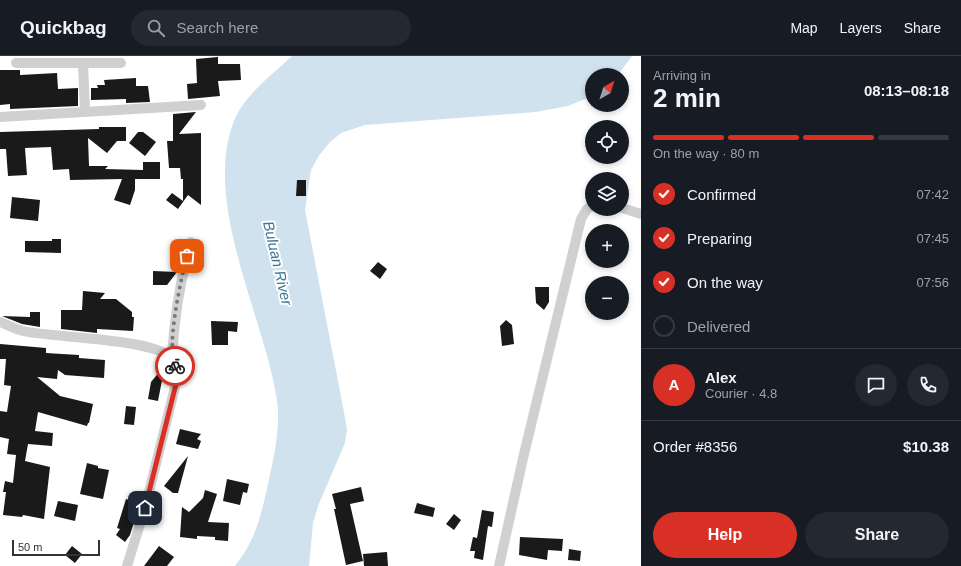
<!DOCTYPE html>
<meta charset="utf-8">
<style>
:root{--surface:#171b24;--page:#242831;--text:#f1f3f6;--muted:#9ea1a6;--line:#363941;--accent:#d93025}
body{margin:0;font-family:Helvetica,sans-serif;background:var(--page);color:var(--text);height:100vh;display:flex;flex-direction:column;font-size:15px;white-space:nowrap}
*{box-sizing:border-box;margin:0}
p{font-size:13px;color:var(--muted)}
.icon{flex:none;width:22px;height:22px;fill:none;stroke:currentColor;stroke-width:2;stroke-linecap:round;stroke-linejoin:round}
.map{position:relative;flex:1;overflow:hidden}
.side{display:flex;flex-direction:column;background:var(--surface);width:320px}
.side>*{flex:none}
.needle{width:26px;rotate:39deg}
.fabs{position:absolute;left:585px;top:12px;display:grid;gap:8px}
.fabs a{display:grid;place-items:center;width:44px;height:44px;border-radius:50%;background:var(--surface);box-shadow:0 2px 6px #0003;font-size:20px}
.scale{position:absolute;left:12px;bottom:10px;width:88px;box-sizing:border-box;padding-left:4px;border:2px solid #333;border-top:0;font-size:11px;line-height:14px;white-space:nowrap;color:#333;-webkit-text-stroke:3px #fff;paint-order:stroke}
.pin{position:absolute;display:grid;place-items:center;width:34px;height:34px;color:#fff;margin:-17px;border-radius:8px;box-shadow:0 2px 6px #0006}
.courier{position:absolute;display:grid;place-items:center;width:40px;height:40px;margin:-20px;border:3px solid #d93025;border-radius:50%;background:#fff;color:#222;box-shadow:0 1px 5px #0007}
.head em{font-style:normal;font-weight:800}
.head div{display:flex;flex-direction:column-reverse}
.head{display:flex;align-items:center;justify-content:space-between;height:68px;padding:0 12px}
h1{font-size:26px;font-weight:800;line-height:30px}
.bar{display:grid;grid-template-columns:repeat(4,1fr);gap:6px 4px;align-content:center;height:48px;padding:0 12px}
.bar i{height:5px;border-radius:3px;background:var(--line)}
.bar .current{background:var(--accent)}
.bar p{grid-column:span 4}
.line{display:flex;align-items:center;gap:10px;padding:0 12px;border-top:1px solid var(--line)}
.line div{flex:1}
.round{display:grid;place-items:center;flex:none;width:42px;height:42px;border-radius:21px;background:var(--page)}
ol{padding:0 12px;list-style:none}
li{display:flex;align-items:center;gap:12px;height:44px}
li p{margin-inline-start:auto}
li .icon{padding:4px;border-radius:50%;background:var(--accent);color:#fff;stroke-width:4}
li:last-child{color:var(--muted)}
li i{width:22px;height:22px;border:2px solid var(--line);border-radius:50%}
.action{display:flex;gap:8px;margin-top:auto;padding:8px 12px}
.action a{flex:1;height:46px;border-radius:24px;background:var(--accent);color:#fff;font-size:16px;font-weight:800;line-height:46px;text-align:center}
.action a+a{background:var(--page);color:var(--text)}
header{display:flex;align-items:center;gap:24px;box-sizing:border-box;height:56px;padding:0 20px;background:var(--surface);border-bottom:1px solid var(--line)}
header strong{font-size:19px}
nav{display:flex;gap:22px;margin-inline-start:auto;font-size:14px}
.search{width:280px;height:36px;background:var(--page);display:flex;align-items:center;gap:10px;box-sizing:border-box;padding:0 14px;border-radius:22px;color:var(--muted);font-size:15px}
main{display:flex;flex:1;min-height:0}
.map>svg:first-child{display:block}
</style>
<header>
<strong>Quickbag</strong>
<div class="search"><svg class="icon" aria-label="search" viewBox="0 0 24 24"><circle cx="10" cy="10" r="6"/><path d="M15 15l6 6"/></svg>Search here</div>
<nav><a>Map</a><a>Layers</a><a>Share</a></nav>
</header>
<main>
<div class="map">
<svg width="641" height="510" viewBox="0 0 641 510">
<rect width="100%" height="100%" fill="#fff"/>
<!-- water -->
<path fill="#cfe2ee" d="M292,0H632L618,19H592V40L568,50L536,56L365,69L341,77L329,87L318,101L311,114L305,154L343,351L347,373L345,387L318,450L313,467L309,510H235C255,485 260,463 267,433C273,404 281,374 277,344C264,260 202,147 234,65C244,39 272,19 292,0Z"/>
<!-- building -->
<path fill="#1a1a1a" d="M218,1V8H240L241,24L218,25L220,40L188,43L187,28L197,27L196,3Z
M0,14H20V19L57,17L58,33L78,32V50L10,53V48L0,49Z
M136,22V30H148L150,46L126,47V43L91,44V32H98L97,29H105L104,24Z
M196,56L179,78L201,77V149L188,139L178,153L166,144L172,137L183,145V123H181L180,112H169L167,85H173V58Z
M99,71H126V85H117L107,97L88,82L89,110H108L105,113L143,114V106H160V123H135V134L130,149L114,144L122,123L70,124L69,113L53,114L51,91L25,92L27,119L8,120L6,93H0V76L99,73Z
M138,76H143L156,86L145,100L129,87Z
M297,124H306V140H296Z
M12,141L40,144L38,165L10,162Z
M52,183H61V197L25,196V185H52Z
M378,206L387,213L380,223L370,215Z
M153,215L177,216L167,229H153Z
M535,231H549V246L544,254L536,247Z
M83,235L105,237L100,243H116L132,256V261H134L133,275L97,273V277L61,273V254H82Z
M30,256H40V271L22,268L2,260L30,261Z
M506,264L512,269L514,288L502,290L500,270Z
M211,265L238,266L237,276L228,275V289H212Z
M0,288L46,292V297L79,299V302L105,304L104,322L65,319L58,314L57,323L37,321L60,340L93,348L89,367H88L87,370L38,356L35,375L53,377L52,390L28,388L25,405L50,411L44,463L23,459L22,461L3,459L6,436H3L5,425L13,427L16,399L7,398L9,383L0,381V355L7,356L11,330L4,329L6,303H0Z
M165,309L158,345L148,343L151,326Z
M126,350L136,351L134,369L124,368Z
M180,373L201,378L197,383L201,385L198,393L176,388Z
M188,400L178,437H173L164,430Z
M87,407L98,410V412L109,414L103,443L80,438Z
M227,423L249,428L247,437L243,436L240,449L223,445Z
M361,431L364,445L350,448L363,505L346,509L334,453H336L332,438Z
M205,434L217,438L208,466L229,467L228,485L215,484V481L197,480V483L180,481L182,451L189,456L203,442Z
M126,443L140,447L130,479L125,486L116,479L120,473L117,472Z
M58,445L78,449L75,465L54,460Z
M417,447L435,452L433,461L414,457Z
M482,454L494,456L492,471L488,470L483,504L474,502L475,495H470L473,481L477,482Z
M454,458L461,464L454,474L446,468Z
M520,481L563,483L562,495L548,494L547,504L519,499Z
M72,490L82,498L75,507L65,499Z
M159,490L174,501L167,510H144Z
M569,493L581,495L580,505L568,504Z
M387,496L388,510H364L363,498Z"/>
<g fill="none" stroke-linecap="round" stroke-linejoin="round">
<!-- street -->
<path stroke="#d0d0d0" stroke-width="10" d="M16,7H121
M83,8L85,56
M0,61L201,49
M622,152L641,158
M0,266C8,269 15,273 23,275C52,282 156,282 172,303C177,309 176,317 177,323L145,452L127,510
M172,302C174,263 180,224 191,186
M499,510L524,398L581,163L587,153L592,150"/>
</g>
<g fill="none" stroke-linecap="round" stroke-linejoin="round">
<!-- done -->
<path stroke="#7a7a7a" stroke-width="4" stroke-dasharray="0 7.2" d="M175,310C166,290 181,223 187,200"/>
<!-- route -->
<path stroke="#d93025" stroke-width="5" d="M145,452L177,324L175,310"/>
</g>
<g text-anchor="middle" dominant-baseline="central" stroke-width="4" stroke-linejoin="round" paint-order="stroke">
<!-- water labels -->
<g font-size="15" font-style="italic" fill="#3f7597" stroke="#fff">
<text transform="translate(278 207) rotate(77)">Buluan River</text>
</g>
</g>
</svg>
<div class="fabs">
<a><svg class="needle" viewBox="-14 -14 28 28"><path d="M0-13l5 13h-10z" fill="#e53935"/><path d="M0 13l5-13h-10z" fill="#9ea1a6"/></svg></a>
<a><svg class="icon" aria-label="locate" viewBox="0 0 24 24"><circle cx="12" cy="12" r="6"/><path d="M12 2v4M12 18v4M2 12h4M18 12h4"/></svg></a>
<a><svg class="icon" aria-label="layers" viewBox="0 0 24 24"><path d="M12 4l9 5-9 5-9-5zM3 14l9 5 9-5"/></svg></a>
<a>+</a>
<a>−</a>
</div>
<div class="scale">50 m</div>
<div class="pin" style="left:187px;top:200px;background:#ea580c"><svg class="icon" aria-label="bag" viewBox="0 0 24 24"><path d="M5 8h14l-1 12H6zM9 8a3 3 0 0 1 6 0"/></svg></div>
<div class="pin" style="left:145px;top:452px;background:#1f2937"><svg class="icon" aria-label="home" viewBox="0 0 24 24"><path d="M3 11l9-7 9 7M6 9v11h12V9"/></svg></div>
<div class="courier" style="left:175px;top:310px"><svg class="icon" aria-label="bike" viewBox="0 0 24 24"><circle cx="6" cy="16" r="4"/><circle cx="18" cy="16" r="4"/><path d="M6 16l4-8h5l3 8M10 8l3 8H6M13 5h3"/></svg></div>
</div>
<section class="side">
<div class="head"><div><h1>2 min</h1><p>Arriving in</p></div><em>08:13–08:18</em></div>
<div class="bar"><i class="current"></i><i class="current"></i><i class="current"></i><i></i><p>On the way · 80 m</p></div>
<ol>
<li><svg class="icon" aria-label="check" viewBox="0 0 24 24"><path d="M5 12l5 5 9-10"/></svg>Confirmed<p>07:42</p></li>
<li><svg class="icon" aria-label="check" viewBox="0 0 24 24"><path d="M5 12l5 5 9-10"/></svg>Preparing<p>07:45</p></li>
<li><svg class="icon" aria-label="check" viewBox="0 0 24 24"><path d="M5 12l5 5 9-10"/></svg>On the way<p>07:56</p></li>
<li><i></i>Delivered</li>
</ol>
<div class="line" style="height:72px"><b class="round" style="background:var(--accent);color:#fff">A</b><div><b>Alex</b><p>Courier · 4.8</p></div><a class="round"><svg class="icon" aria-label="chat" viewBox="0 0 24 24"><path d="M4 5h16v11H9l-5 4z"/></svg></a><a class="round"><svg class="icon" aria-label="phone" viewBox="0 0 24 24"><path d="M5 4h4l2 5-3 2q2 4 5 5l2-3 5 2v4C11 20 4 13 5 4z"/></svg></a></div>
<div class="line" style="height:52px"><div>Order #8356</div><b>$10.38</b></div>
<div class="action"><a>Help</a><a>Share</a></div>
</section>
</main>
